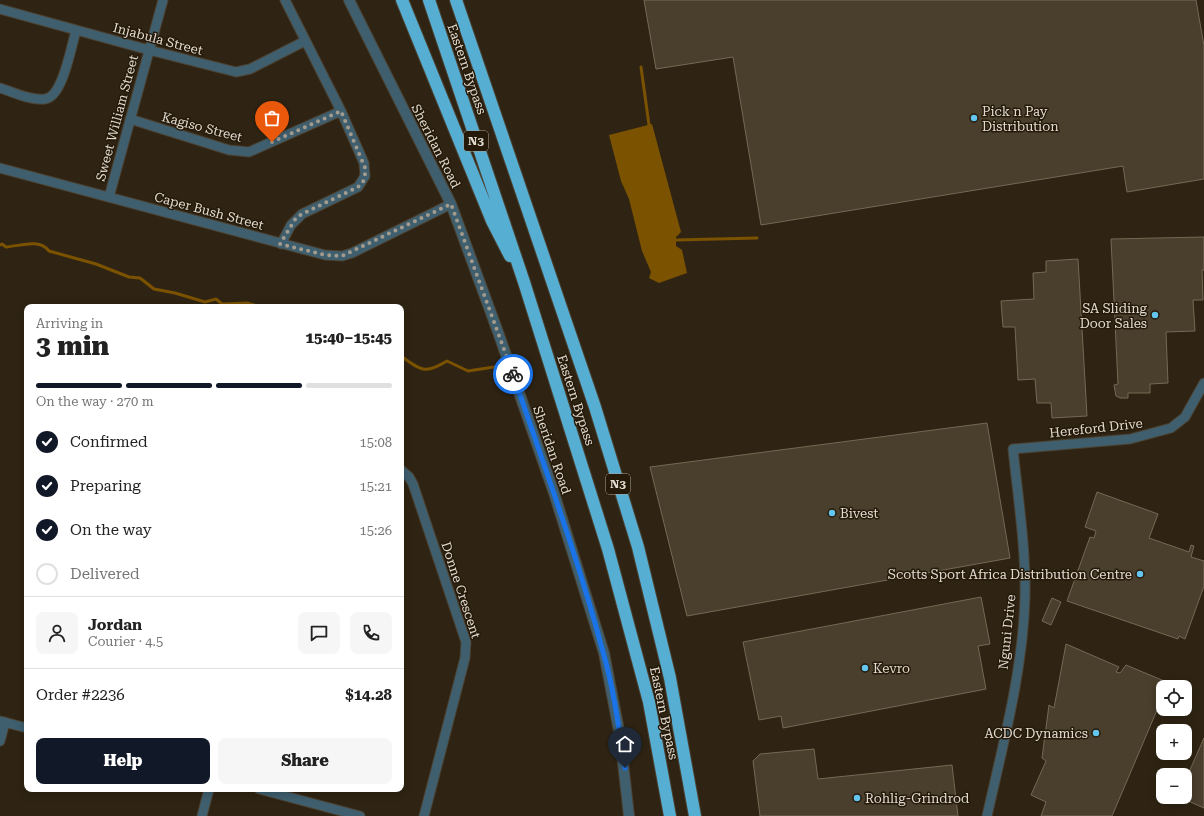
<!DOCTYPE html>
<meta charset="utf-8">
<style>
:root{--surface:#fff;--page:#f6f6f6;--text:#222;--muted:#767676;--line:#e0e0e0;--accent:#111827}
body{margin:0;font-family:"Roboto Serif",serif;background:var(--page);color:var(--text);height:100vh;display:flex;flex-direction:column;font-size:15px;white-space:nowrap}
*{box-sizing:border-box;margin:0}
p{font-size:13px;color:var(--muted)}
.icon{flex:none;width:22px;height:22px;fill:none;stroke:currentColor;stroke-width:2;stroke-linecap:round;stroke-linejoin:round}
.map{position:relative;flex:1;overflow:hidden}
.side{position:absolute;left:24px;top:304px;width:380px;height:488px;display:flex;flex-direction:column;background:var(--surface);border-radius:8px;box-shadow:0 2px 10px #0003}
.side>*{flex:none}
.buttons{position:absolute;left:1156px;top:680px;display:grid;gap:8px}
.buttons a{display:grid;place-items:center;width:36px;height:36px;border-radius:8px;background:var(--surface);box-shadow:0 2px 10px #0003;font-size:20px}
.pin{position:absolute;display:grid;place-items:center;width:34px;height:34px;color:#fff;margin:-41px -17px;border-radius:50% 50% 50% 0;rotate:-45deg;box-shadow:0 0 4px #0007}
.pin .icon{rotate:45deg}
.courier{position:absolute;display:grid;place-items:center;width:40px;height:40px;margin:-20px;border:3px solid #1a73e8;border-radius:50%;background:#fff;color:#222;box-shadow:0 1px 5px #0007}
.headline em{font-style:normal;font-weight:800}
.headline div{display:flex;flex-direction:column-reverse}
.headline{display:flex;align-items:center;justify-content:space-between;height:68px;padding:0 12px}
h1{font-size:26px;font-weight:800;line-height:30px}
.bar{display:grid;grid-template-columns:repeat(4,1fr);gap:6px 4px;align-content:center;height:48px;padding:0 12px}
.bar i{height:5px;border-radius:3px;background:var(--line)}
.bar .selected{background:var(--accent)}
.bar p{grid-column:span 4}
.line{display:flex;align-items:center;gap:10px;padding:0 12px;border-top:1px solid var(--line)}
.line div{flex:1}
.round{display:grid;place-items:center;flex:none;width:42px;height:42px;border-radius:8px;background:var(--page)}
ol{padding:0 12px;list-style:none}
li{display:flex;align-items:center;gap:12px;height:44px}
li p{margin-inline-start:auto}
li .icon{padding:4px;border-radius:50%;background:var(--accent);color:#fff;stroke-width:4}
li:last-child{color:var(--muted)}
li i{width:22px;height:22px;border:2px solid var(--line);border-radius:50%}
.action{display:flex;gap:8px;margin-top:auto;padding:8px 12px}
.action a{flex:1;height:46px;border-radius:8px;background:var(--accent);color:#fff;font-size:16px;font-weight:800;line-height:46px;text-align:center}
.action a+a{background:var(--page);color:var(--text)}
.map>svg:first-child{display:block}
</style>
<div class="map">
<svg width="1204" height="816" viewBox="0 0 1204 816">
<rect width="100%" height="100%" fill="#2f2413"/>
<!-- forest -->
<path fill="#7b5200" d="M652,124L681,232L676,237V246L682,250L687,273L659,283L649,278L651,272L642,251L629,199L621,181L609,135Z"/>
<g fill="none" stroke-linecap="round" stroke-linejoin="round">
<!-- stream -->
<path stroke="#7b5200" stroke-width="3" d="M641,67L649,125
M676,240L757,238
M0,245L2,244L6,247C21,246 39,238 49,251L96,264L129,277L140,278L154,289L175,293L205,302L216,299L222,304L247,303L261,307
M401,356C421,370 424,375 447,361L468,371L494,367"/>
</g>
<!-- building -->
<path fill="#4a3e2c" stroke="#766855" d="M644,0H1196L1204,46V179L1127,192L1123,166L761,225L733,57L656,69Z
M1204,237V270H1202L1203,300H1193L1195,331L1166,332L1168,383L1150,384V393H1128V398H1120L1116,396L1114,385L1118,384L1111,239Z
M1078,259L1087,416L1052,418L1051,403H1037L1035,379L1018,380L1015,327H1003L1001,301L1034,299L1033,273L1046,272V261Z
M987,423L1010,558L687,616L650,467Z
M1097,492L1158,514L1149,538L1189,552L1191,545L1194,546L1191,557L1204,561V586L1185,639L1179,636L1178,639L1067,601L1090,537L1094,538L1096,531L1085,527Z
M981,597L990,644L978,646L986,689L783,728L781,716L759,720L743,642Z
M1052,598L1061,602L1051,625L1042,621Z
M1066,644L1119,667L1116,672L1120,673L1126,665L1169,683L1167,687H1163V696L1112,816H1041L1046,802L1031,795L1046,761L1042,758L1049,705L1054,708Z
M1204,738V808L1179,797H1185V781Z
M814,749L818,779L952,765L958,816H760L753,761L760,754Z"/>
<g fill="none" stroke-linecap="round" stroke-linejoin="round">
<defs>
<path id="minor" d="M0,9L149,50L236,72L250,69L305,41
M0,88C13,92 31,101 45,99C63,97 71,46 76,31
M130,119L229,150L249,152L341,111
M0,168L325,255L342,256L352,253L451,204
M109,197L163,0
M281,244L291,225L302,214L358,187L365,176L364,163L341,111L285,0
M401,470L409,477L413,484L466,642L465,658L424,816
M0,721L27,728
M0,741L5,722
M259,789L360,816
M202,816L209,789
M987,816C1003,744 1023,671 1025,597C1026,548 1018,498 1013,449L1130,439L1171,428L1185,417L1204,383"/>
<path id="tertiary" d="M349,0L451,204L498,332L554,493L604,653L620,736L629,816"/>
<path id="motorway" d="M402,0L492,221L510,256
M429,0L524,282L608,549L649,702L670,816
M456,0L595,407L638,547L670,678L695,816"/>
</defs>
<!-- minor casing -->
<use href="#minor" stroke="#4c4131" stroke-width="11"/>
<!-- tertiary casing -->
<use href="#tertiary" stroke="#4c4131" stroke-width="12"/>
<!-- motorway casing -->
<use href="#motorway" stroke="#4c4131" stroke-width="14"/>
<!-- minor -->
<use href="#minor" stroke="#3f5f6e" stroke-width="9"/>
<!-- tertiary -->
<use href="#tertiary" stroke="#3f5f6e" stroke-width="10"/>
<!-- motorway -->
<use href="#motorway" stroke="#56aed2" stroke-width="12"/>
</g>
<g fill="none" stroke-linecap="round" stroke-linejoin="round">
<!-- done -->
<path stroke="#a39b8e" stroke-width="4" stroke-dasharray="0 7.2" d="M272,142L341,111L366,170L363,182L358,187L302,214L296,218L280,244L325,255L342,256L451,204L513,374"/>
<!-- route -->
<path stroke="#1a73e8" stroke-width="5" d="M513,374C544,466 578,558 603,652C614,690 619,729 625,768"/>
</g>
<!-- markers -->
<g fill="#64c5ee" stroke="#251a0a" stroke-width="1.5">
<circle cx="974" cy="118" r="4"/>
<circle cx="1155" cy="315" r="4"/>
<circle cx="832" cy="513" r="4"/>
<circle cx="1140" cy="574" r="4"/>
<circle cx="865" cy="668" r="4"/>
<circle cx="1096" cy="733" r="4"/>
<circle cx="857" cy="798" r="4"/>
</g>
<g text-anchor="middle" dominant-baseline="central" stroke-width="3" stroke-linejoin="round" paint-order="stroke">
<!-- shield labels -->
<g fill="#251a0a" stroke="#a9a195" stroke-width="1">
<rect x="464" y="131" width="24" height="20" rx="3"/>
<rect x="606" y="474" width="24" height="20" rx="3"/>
</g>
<g font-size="12" font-weight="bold" fill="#e2dbd0">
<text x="476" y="141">N3</text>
<text x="618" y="484">N3</text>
</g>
<!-- street labels -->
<g font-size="13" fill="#e2dbd0" stroke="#251a0a">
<text transform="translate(158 39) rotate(15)">Injabula Street</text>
<text transform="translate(467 69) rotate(71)">Eastern Bypass</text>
<text transform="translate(117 118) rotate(-75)">Sweet William Street</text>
<text transform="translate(202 127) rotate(15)">Kagiso Street</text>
<text transform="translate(436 146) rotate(63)">Sheridan Road</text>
<text transform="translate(209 211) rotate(15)">Caper Bush Street</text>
<text transform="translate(576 400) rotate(72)">Eastern Bypass</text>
<text transform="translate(1096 428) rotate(-6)">Hereford Drive</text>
<text transform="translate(552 450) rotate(71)">Sheridan Road</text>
<text transform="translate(461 590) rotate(72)">Donne Crescent</text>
<text transform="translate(1007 632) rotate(-84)">Nguni Drive</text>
<text transform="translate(664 713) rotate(78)">Eastern Bypass</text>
</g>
<!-- poi labels -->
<g font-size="13" fill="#e2dbd0" stroke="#251a0a" text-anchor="start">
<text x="982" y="111">Pick n Pay<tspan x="982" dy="15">Distribution</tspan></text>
<text x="1147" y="308" text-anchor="end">SA Sliding<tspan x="1147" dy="15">Door Sales</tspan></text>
<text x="840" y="513">Bivest</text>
<text x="1132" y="574" text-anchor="end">Scotts Sport Africa Distribution Centre</text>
<text x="873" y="668">Kevro</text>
<text x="1088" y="733" text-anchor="end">ACDC Dynamics</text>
<text x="865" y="798">Rohlig-Grindrod</text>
</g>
</g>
</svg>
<div class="buttons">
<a><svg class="icon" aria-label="locate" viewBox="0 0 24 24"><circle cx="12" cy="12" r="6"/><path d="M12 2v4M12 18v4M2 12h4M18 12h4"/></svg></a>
<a>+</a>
<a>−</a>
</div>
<div class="pin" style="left:272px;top:142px;background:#ea580c"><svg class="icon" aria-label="bag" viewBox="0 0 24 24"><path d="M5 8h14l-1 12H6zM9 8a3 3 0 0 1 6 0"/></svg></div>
<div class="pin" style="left:625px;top:768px;background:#1f2937"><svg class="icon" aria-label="home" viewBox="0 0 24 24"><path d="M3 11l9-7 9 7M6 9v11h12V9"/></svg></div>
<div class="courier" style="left:513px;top:374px"><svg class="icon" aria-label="bike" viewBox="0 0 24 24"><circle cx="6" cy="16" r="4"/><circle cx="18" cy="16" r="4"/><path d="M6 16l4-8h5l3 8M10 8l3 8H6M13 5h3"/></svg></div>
<section class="side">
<div class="headline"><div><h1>3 min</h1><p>Arriving in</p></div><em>15:40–15:45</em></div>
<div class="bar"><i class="selected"></i><i class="selected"></i><i class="selected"></i><i></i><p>On the way · 270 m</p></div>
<ol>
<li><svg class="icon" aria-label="check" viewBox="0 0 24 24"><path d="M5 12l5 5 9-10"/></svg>Confirmed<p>15:08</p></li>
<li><svg class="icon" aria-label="check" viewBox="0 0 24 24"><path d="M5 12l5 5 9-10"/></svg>Preparing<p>15:21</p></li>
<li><svg class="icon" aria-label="check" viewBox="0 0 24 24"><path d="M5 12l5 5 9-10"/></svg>On the way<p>15:26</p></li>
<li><i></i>Delivered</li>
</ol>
<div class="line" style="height:72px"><a class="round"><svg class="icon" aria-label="person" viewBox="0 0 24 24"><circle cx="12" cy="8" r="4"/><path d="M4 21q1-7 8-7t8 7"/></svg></a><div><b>Jordan</b><p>Courier · 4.5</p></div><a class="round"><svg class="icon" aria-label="chat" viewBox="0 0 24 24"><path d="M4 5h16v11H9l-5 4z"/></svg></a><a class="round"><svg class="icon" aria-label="phone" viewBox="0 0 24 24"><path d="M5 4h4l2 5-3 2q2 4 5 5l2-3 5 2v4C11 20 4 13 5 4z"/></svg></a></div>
<div class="line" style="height:52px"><div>Order #2236</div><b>$14.28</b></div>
<div class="action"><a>Help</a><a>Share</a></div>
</section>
</div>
